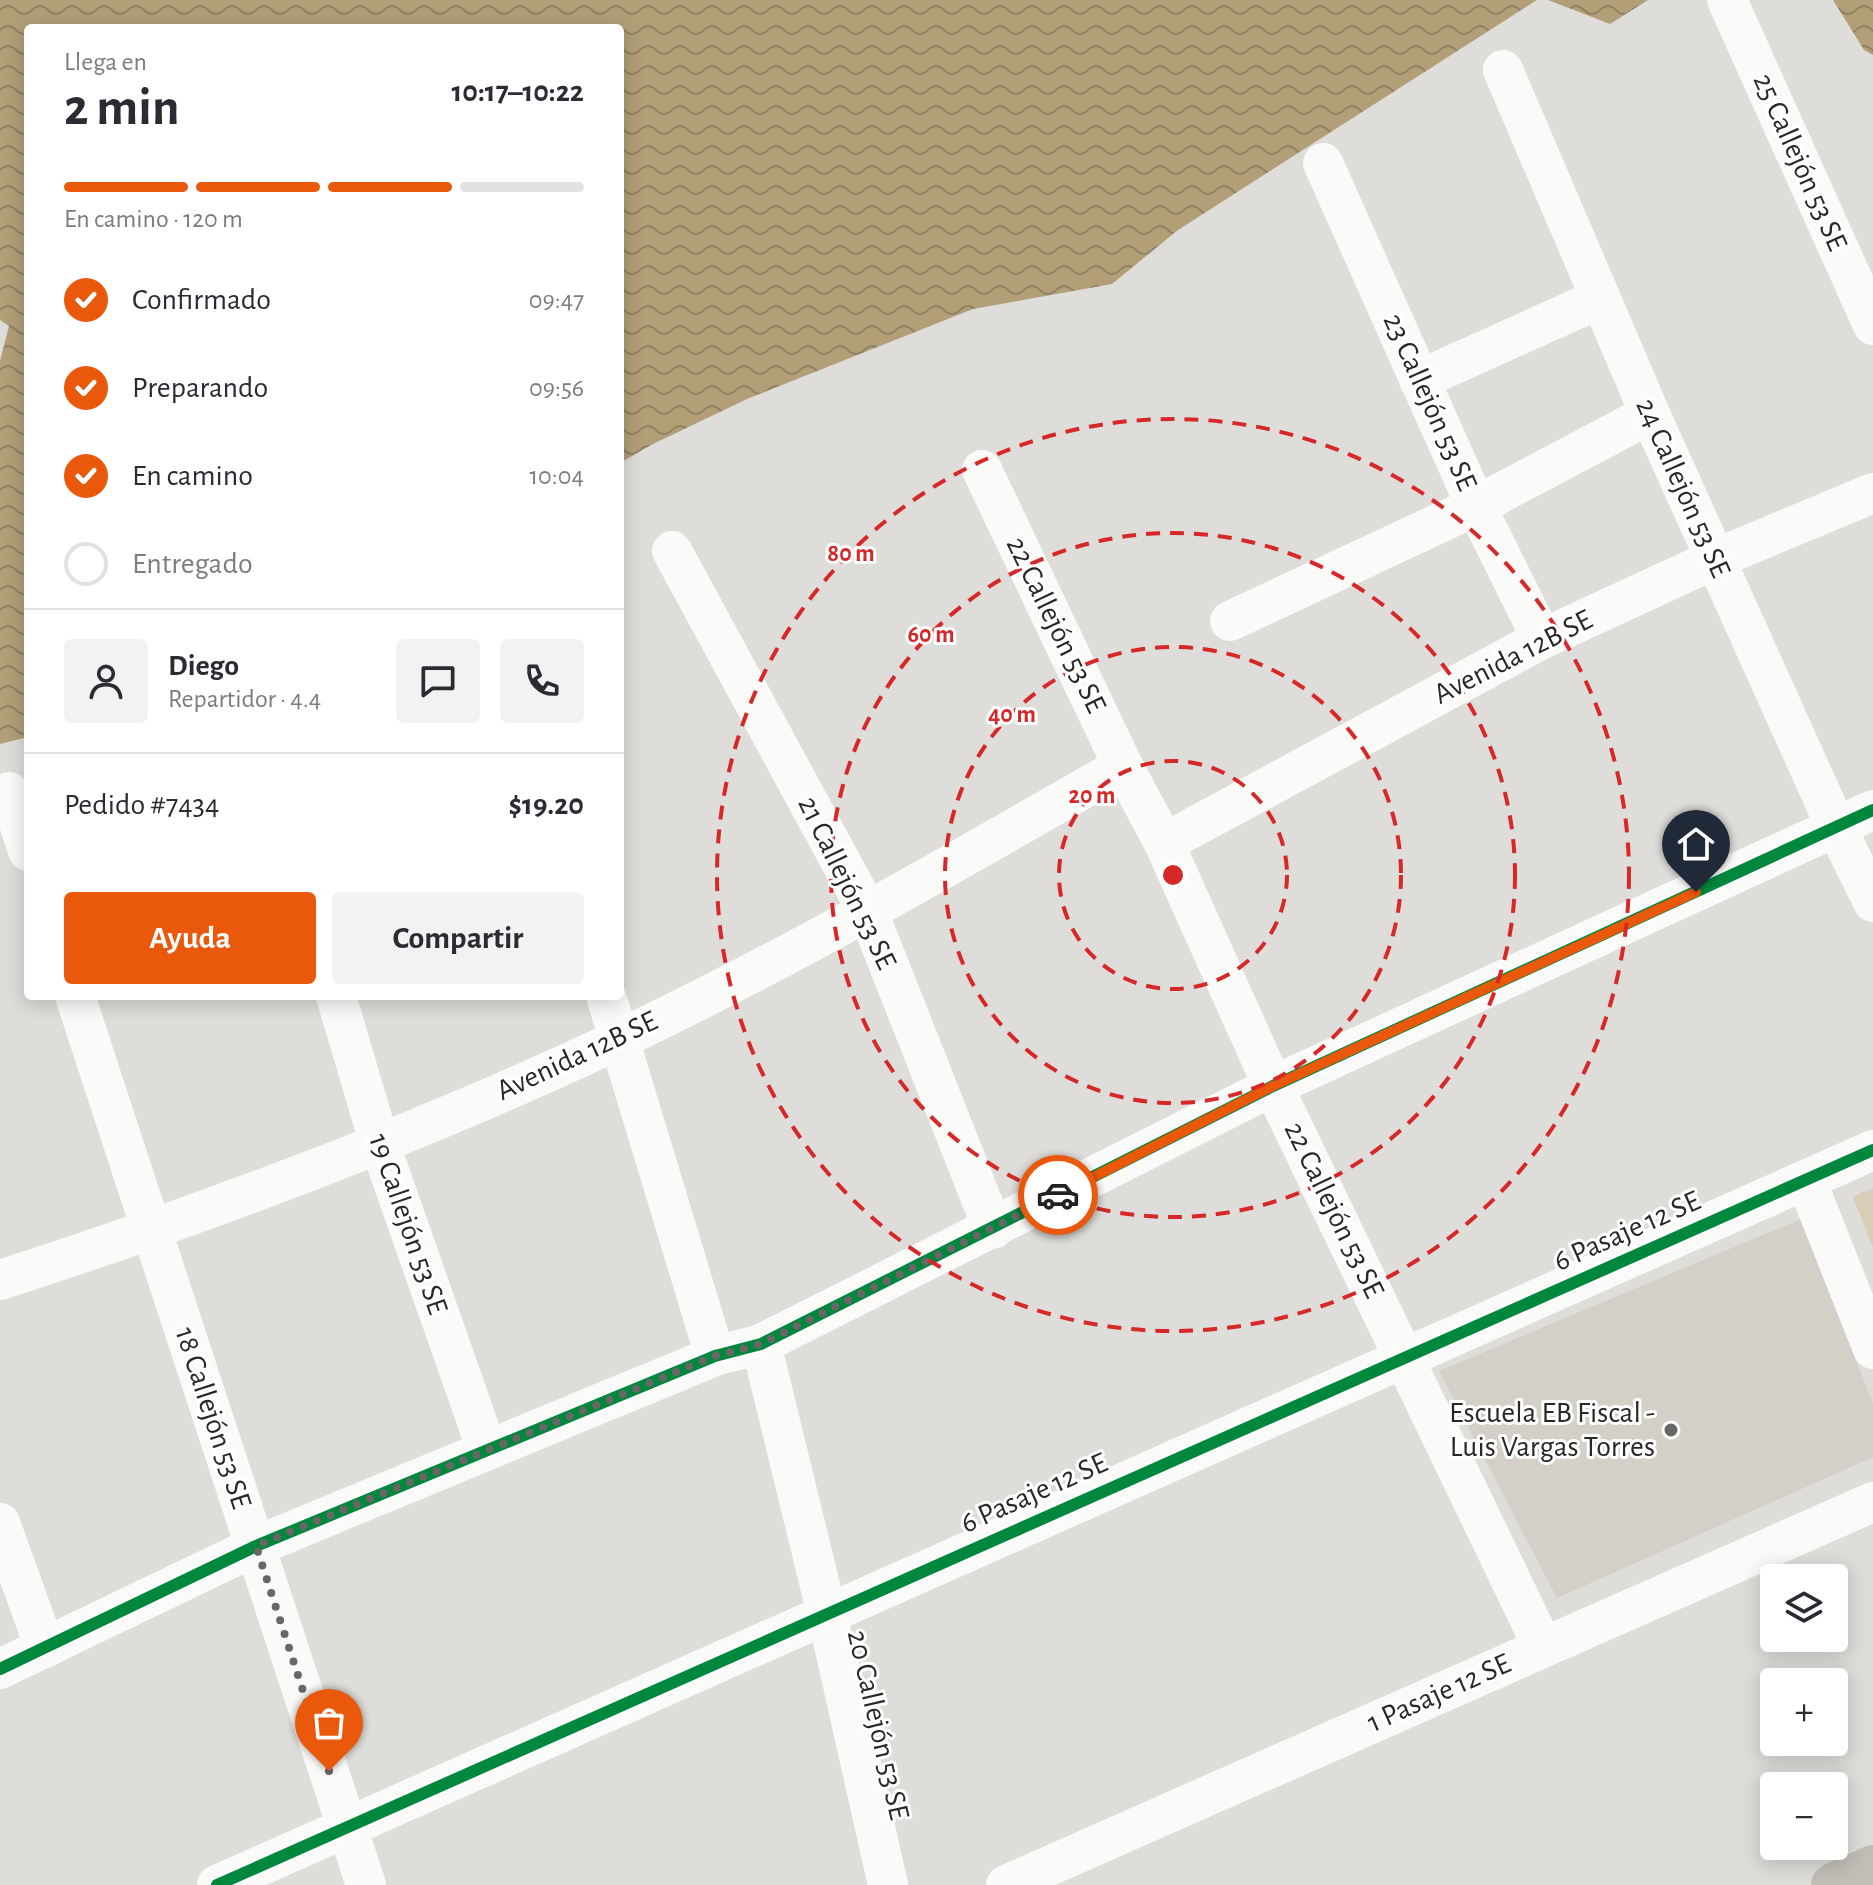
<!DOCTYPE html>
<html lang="es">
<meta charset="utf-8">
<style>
:root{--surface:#fff;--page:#f2f2f3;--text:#2b2b33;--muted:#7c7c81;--line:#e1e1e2;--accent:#ea580c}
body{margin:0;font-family:"Alegreya Sans",sans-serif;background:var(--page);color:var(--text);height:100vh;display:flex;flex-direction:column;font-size:30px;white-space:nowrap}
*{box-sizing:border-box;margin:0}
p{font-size:26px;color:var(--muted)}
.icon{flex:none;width:44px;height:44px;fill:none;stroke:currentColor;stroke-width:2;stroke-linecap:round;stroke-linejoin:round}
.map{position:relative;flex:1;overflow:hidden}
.details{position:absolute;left:24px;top:24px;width:600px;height:976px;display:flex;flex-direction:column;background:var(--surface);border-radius:8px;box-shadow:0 4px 20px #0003}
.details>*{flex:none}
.fabs{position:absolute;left:1760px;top:1564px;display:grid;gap:16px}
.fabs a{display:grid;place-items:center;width:88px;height:88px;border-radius:8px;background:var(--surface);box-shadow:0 4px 20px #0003;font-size:40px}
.pin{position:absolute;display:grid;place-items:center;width:68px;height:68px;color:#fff;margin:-82px -34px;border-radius:50% 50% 50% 0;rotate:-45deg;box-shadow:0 0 8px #0007}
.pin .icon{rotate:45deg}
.courier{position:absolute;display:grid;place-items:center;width:80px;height:80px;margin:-40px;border:6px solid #ea580c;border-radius:50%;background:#fff;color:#222;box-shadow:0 2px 10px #0007}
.head em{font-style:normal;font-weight:600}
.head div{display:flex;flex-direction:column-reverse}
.head{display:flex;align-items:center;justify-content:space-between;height:136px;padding:0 40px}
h1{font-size:52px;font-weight:600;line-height:60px}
.bar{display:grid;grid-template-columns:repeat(4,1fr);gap:12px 8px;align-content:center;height:96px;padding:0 40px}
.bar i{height:10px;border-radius:6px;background:var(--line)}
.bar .current{background:var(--accent)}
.bar p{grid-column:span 4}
.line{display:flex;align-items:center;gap:20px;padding:0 40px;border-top:2px solid var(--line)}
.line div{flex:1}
.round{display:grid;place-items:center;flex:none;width:84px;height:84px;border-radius:8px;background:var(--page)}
ol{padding:0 40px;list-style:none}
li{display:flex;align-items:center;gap:24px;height:88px}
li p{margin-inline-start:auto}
li .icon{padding:8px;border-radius:50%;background:var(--accent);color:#fff;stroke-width:4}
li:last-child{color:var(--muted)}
li i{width:44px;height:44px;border:4px solid var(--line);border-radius:50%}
.primary-button{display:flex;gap:16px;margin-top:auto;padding:16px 40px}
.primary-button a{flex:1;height:92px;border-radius:8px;background:var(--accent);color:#fff;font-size:32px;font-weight:600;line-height:92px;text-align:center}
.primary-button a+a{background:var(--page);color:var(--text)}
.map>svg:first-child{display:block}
</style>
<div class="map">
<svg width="1873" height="1885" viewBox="0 0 1873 1885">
<defs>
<pattern id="park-tufts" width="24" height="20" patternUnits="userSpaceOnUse" patternTransform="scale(2)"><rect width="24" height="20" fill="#d8ceb8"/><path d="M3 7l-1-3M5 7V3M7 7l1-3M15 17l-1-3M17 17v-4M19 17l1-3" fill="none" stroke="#bab19e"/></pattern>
<pattern id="water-waves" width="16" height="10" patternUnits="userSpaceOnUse" patternTransform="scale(2)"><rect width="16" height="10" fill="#b29f78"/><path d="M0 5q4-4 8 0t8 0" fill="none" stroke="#918262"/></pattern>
</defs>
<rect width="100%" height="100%" fill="#dfddda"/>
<!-- built -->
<path fill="#d4cfc7" d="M1801,1219L1873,1404V1457L1557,1598L1439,1371Z"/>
<!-- park -->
<path fill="url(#park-tufts)" d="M1873,1188V1248L1853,1197Z"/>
<!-- water -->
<path fill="url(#water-waves)" d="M0,0H1537L1178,230L1112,284L973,309L747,399L651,445L620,463V28H28V737L0,744V361L9,326L0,320Z
M1548,0H1648L1610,24Z
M1833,0H1873V55L1864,50Z"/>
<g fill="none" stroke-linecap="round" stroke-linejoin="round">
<!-- minor -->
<path stroke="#fafaf9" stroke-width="40" d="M1727,0L1873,325
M1503,70L1650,414L1836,827L1873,902
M1323,163L1476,506L1542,639
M1419,380L1599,299
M982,470L1123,766L1164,843L1273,1086L1543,1647
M672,551L868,912L993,1229
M1230,621L1476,506L1650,414
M9,792L28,851
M1164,843L1542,639L1715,559L1873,493
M75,996L366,1885
M336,996L380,1145L487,1450
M606,996L715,1356
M1806,1180L1873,1349
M0,1280C211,1212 419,1134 620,1039C792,957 958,861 1123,766
M761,1344L827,1614L888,1885
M0,1523L45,1648
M0,1669L256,1546L715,1356L761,1344L1273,1086L1873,810
M217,1885L1873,1150
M1006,1885L1873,1502"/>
<!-- major -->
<path stroke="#c1beb6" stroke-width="44" d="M1833,1885L1873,1867"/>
<defs>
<path id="cycleway" d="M0,1669L256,1546L715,1356L761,1344L1273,1086L1873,810
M217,1885L1873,1150"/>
</defs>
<!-- cycleway casing -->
<use href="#cycleway" stroke="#fff" stroke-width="17"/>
<!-- cycleway -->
<use href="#cycleway" stroke="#00873e" stroke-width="12"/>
</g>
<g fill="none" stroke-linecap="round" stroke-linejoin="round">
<!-- done -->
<path stroke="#696765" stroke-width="8" stroke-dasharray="0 14.4" d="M329,1771L256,1546L715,1356L761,1344L1058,1195"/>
<!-- route -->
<path stroke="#ea580c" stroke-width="10" d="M1058,1195L1273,1086L1696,892"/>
</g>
<!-- distance rings -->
<g fill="none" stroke="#d62828" stroke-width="4" stroke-dasharray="14 10">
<circle cx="1173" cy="875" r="114"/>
<circle cx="1173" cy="875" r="228"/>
<circle cx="1173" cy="875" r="342"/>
<circle cx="1173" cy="875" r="456"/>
</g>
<!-- markers -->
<circle fill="#696765" stroke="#fff" stroke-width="3" cx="1671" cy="1430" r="8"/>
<g text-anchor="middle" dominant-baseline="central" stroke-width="6" stroke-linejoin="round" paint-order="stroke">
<!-- street labels -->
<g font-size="30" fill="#2a2826" stroke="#fff">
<text transform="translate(1800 162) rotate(66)">25 Callejón 53 SE</text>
<text transform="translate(1430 402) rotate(66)">23 Callejón 53 SE</text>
<text transform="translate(1683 488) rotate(66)">24 Callejón 53 SE</text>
<text transform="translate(1056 625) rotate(64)">22 Callejón 53 SE</text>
<text transform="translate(1513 657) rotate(-27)">Avenida 12B SE</text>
<text transform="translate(847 883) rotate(64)">21 Callejón 53 SE</text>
<text transform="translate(577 1056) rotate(-25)">Avenida 12B SE</text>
<text transform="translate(1334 1210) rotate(64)">22 Callejón 53 SE</text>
<text transform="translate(408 1224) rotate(71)">19 Callejón 53 SE</text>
<text transform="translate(1627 1231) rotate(-24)">6 Pasaje 12 SE</text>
<text transform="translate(213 1418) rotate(72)">18 Callejón 53 SE</text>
<text transform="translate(1034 1493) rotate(-24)">6 Pasaje 12 SE</text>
<text transform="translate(1439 1693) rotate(-24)">1 Pasaje 12 SE</text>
<text transform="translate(878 1725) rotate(77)">20 Callejón 53 SE</text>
</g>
<!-- poi labels -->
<g font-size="30" fill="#2a2826" stroke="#fff" text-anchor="end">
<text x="1655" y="1413">Escuela EB Fiscal -<tspan x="1655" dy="34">Luis Vargas Torres</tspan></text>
</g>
</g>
<circle cx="1173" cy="875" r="12" fill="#d62828" stroke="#fff" stroke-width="4"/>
<g font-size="24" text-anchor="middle" font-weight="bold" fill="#d62828" stroke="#fff" stroke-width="6" stroke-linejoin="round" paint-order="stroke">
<text x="851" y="561">80 m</text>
<text x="931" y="642">60 m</text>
<text x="1012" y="722">40 m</text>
<text x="1092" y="803">20 m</text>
</g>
</svg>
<div class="fabs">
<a><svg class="icon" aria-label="layers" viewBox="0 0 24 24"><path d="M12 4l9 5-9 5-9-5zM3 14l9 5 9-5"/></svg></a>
<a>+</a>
<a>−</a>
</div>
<div class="pin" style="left:329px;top:1771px;background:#ea580c"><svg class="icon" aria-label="bag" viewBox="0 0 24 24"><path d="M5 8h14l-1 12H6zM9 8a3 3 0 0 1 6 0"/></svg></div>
<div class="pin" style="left:1696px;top:892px;background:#1f2937"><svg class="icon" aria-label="home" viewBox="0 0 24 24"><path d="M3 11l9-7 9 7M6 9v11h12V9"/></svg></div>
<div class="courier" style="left:1058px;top:1195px"><svg class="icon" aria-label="car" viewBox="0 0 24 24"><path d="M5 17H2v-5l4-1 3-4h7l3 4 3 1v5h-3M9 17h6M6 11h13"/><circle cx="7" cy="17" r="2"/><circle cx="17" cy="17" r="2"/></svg></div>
<section class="details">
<div class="head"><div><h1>2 min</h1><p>Llega en</p></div><em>10:17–10:22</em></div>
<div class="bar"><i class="current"></i><i class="current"></i><i class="current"></i><i></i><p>En camino · 120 m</p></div>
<ol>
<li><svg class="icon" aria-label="check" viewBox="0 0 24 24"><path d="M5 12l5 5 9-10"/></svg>Confirmado<p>09:47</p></li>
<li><svg class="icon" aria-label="check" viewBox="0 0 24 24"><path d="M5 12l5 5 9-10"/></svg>Preparando<p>09:56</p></li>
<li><svg class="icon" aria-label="check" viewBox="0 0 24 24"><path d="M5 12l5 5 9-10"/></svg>En camino<p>10:04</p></li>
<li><i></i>Entregado</li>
</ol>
<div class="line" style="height:144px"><a class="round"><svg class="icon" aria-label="person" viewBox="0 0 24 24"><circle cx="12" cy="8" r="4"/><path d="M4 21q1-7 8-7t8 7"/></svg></a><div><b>Diego</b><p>Repartidor · 4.4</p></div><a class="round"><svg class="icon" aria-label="chat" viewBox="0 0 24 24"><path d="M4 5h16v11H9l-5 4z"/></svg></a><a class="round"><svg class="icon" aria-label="phone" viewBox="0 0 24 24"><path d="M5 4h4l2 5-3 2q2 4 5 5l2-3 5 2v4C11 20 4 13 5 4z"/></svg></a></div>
<div class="line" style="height:104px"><div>Pedido #7434</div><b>$19.20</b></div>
<div class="primary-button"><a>Ayuda</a><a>Compartir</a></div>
</section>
</div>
